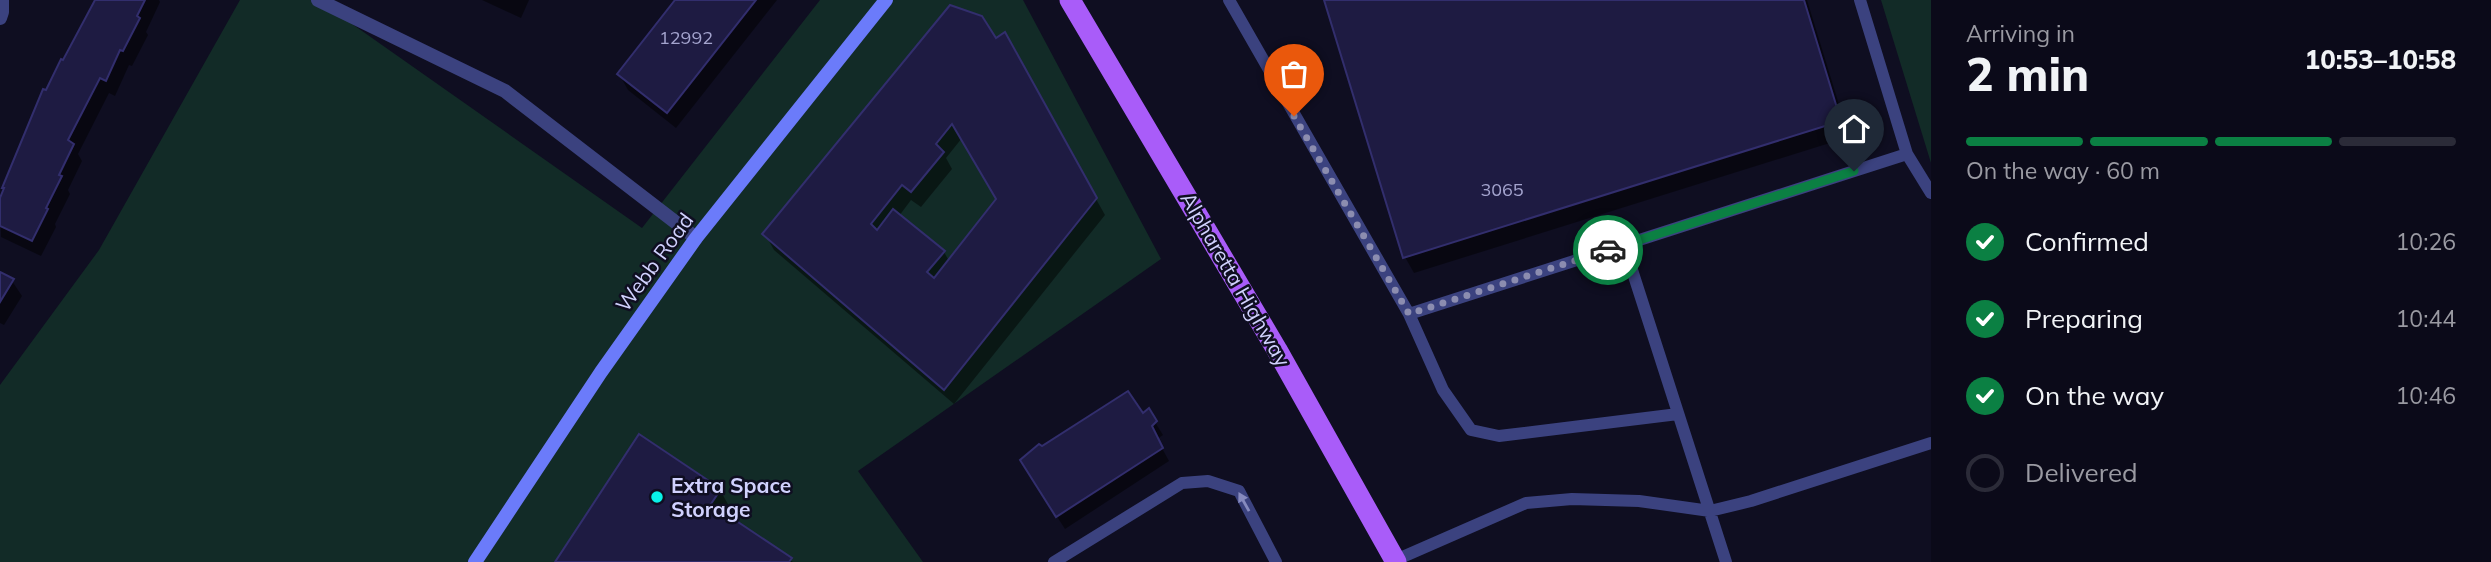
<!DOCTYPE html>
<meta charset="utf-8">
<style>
:root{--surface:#0b0a19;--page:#191826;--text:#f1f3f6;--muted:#9a9aa2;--line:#2b2b38;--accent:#0b8043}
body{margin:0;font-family:Mulish,sans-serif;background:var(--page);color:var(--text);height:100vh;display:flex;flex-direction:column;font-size:26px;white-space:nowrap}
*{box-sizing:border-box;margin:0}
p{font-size:23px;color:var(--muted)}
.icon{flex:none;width:38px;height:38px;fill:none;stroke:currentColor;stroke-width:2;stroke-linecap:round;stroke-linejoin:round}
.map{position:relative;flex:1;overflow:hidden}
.panel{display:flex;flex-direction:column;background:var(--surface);width:560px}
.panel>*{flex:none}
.pin{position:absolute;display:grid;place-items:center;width:60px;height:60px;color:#fff;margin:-72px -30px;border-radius:50% 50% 50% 0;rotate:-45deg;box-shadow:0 0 7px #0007}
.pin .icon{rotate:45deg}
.courier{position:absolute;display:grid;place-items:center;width:70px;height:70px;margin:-35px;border:5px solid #0b8043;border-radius:50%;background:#fff;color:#222;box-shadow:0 2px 9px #0007}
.overview em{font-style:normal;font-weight:800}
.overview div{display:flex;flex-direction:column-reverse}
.overview{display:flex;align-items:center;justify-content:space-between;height:119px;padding:0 35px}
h1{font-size:46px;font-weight:800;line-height:52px}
.bar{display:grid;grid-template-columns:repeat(4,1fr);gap:10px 7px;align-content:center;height:84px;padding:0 35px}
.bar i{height:9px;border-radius:5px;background:var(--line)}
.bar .selected{background:var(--accent)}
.bar p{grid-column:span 4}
ol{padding:0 35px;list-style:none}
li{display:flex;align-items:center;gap:21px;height:77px}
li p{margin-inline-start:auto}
li .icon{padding:7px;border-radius:50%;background:var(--accent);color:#fff;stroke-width:4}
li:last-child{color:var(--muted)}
li i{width:38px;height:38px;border:4px solid var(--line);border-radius:50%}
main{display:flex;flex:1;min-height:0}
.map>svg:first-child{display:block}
</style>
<main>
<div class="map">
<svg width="1931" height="562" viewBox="0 0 1931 562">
<rect width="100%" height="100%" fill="#0f0e21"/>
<!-- green -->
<path fill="#122b27" d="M240,0H318L642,228L820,0H1023L1161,259L858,471L923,562H0V385L99,250Z
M1881,0H1931V163Z"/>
<!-- shadow -->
<path fill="#0007" fill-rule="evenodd" d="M100,0H159L160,2L146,32L148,35L132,66L129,65L115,96L109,93L78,154L82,161L68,190L70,194L55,224L56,227L41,256L1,237L0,200L18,158L16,155L44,91L47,93Z
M482,0H529L521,18Z
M677,0H777L676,128L628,90L619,74Z
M1325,0H1807L1849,137L1414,273L1405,257Z
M1004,35L1105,215L954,404L774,250L765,234ZM962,138L998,199L949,261L944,252L899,216L911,200L921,207L952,169L946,158Z
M0,274L12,281L22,296L4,325L0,323Z
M1148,411L1163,435L1157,439L1169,461L1065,529L1029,473L1041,449L1143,415Z
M720,490L729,506L724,514L793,562H557Z"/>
<!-- building -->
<path fill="#1e1b42" stroke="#322e6d" stroke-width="2" fill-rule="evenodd" d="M95,0H145L137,16L140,18L123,51L120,50L106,81L100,78L68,140L74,144L59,175L62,176L46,208L48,209L32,241L0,226V198L4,188H2L43,89L46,90L61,59L63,60Z
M675,0H756L667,113L617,74Z
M1324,0H1804L1841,121L1403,258Z
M950,5L982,16L996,38L1005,32L1097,198L944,390L762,234ZM952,124L996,199L934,278L927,272L945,251L893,209L877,230L871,224L902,185L911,192L944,152L936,144Z
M0,272L14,279L0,302Z
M1128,391L1143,413L1149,408L1157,421L1152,426L1163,448L1056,517L1020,460L1039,444L1042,446Z
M639,434L721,489L711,504L792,558L789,562H555Z"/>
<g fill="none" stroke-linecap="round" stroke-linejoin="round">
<!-- lane -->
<path stroke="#3b427f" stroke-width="12" d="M1229,0L1409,314L1443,390L1471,430L1499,436L1678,414
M1860,0L1907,154L1931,193
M1624,245L1726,562
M1409,314L1907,154
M1054,562L1182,483L1208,481L1239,491L1276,562
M1391,562L1526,503L1572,499L1639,501L1710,511L1751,501L1931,443"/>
<!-- street -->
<path stroke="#3b427f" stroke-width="14" d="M318,0L505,91L696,238
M0,18L2,12V0"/>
<!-- secondary -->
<path stroke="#6b7bfa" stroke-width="14" d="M475,562L601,372L696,238L886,0"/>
<!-- primary -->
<path stroke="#a95cf9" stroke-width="21" d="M1070,0L1277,350L1396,562"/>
</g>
<!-- one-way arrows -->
<defs><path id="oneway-solid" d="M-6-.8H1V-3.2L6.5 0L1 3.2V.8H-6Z" transform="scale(1.75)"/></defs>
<use fill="#868abe" href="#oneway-solid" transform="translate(1244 502) rotate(-119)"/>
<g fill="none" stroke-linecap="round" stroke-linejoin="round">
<!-- done -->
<path stroke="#8c8db0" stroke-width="7" stroke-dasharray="0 12.6" d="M1294,116L1409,314L1608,250"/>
<!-- route -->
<path stroke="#0b8043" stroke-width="9" d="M1608,250L1854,171"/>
</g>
<!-- markers -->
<circle fill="#09f1e8" stroke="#0f0e21" stroke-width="2.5" cx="657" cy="497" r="7"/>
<g text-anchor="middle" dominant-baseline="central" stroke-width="5" stroke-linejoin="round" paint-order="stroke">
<!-- number labels -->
<g font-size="18" fill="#a4a4ce">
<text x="686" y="37">12992</text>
<text x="1502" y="189">3065</text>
</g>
<!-- street labels -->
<g font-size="21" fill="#d0d1fd" stroke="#0f0e21">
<text transform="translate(654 262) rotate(-54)">Webb Road</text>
<text transform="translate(1236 279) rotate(60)">Alpharetta Highway</text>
</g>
<!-- poi labels -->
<g font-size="21" font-weight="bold" fill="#d0d1fd" stroke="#0f0e21" text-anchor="start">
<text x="671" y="485">Extra Space<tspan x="671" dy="24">Storage</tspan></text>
</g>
</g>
</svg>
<div class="pin" style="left:1294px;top:116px;background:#ea580c"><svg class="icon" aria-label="bag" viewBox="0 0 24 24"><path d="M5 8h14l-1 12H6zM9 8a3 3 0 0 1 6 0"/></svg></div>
<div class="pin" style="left:1854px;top:171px;background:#1f2937"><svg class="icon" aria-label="home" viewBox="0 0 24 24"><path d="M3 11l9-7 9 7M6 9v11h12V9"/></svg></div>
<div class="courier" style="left:1608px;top:250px"><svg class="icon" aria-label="car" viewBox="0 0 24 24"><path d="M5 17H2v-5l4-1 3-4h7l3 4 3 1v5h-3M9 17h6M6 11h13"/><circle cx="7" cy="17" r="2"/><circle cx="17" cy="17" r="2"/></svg></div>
</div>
<section class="panel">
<div class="overview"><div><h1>2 min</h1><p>Arriving in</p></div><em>10:53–10:58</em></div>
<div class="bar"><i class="selected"></i><i class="selected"></i><i class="selected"></i><i></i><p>On the way · 60 m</p></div>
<ol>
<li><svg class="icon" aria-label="check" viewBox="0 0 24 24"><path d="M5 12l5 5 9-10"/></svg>Confirmed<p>10:26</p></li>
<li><svg class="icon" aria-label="check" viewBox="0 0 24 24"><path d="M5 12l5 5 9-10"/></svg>Preparing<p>10:44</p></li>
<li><svg class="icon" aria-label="check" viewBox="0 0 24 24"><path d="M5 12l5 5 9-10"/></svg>On the way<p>10:46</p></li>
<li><i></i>Delivered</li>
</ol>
</section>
</main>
